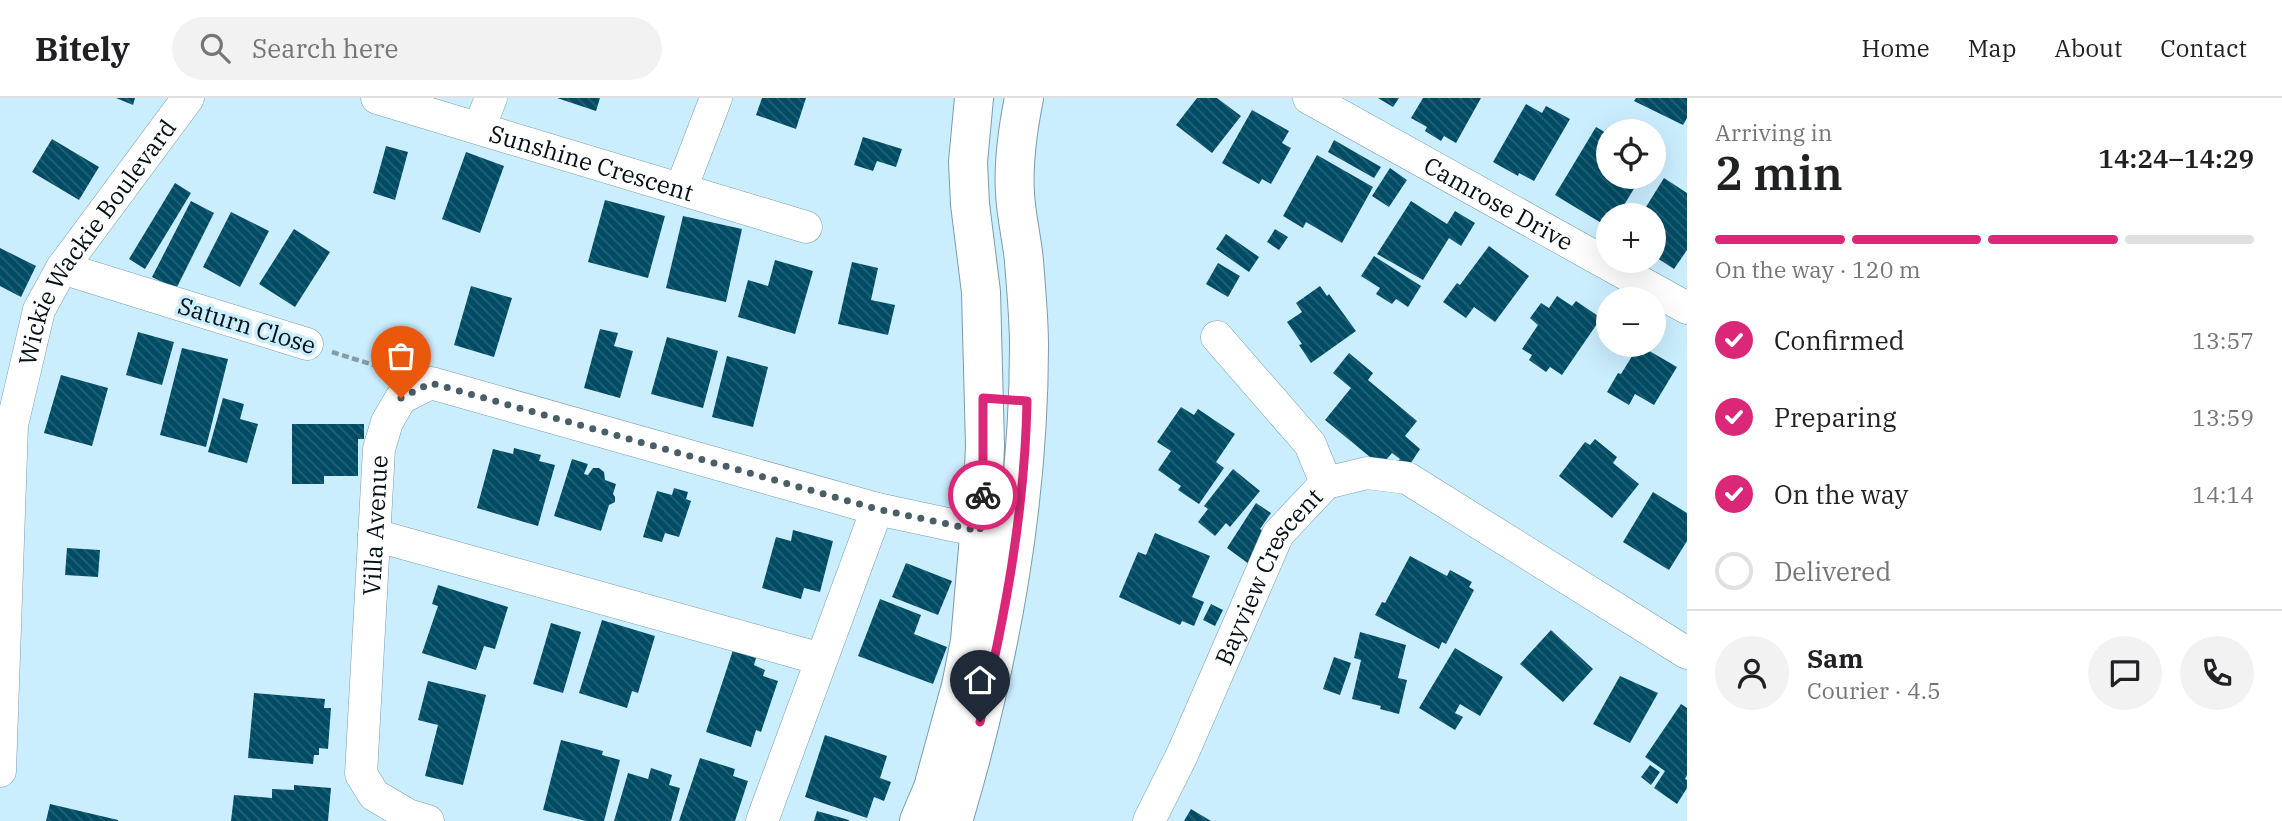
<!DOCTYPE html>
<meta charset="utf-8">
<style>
:root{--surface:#fff;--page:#f2f2f2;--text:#202124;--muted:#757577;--line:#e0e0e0;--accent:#db2777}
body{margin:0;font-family:"IBM Plex Serif",serif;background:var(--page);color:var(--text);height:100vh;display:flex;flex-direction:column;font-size:26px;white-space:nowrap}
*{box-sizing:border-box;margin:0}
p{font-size:23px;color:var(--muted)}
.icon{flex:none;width:38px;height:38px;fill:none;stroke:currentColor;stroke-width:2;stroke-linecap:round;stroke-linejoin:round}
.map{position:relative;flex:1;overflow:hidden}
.drawer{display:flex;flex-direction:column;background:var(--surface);width:595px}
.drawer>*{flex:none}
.buttons{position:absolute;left:1596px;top:21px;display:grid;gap:14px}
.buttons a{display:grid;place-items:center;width:70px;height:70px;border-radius:50%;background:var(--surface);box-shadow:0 7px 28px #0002;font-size:35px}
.pin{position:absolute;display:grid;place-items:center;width:60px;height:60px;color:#fff;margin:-72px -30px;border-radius:50% 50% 50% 0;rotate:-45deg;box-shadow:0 0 7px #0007}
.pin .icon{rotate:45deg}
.courier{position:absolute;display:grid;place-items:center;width:70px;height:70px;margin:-35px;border:5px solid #db2777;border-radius:50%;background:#fff;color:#222;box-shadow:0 2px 9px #0007}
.headline em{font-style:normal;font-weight:600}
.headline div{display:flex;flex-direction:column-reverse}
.headline{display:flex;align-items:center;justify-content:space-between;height:119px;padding:0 28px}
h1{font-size:46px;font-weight:600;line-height:52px}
.bar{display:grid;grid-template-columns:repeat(4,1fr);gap:10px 7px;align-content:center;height:84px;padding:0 28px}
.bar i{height:9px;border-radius:5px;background:var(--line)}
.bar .selected{background:var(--accent)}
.bar p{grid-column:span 4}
.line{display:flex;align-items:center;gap:18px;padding:0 28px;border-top:2px solid var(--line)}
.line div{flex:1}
.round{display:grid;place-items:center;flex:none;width:74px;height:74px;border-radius:37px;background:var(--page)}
ol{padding:0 28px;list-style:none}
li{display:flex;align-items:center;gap:21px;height:77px}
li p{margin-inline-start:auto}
li .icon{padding:7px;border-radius:50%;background:var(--accent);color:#fff;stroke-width:4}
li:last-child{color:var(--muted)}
li i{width:38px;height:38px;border:4px solid var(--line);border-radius:50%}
header{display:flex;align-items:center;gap:42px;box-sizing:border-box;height:98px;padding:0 35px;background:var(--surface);border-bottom:2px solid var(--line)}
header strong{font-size:33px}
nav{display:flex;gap:38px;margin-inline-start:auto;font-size:24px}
.search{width:490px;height:63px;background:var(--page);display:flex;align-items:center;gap:18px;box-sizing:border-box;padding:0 24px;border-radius:38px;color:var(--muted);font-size:26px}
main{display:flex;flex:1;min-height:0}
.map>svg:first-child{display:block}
</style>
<header>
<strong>Bitely</strong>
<div class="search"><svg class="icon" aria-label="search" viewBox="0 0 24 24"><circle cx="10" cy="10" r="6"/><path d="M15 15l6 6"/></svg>Search here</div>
<nav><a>Home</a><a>Map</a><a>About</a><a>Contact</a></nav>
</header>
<main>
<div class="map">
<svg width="1687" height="723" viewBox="0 0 1687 723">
<defs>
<pattern id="building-back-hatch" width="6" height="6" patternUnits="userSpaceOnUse" patternTransform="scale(1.75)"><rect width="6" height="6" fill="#004c64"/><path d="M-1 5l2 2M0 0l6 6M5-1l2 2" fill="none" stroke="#246175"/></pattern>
</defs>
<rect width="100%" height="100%" fill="#cbeeff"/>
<!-- building -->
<path fill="url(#building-back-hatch)" d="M116,0H135L133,7Z
M557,0H600L596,13Z
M762,0H806L796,31L756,17Z
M1197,0H1217L1241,18L1212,55L1176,27Z
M1378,0H1399L1393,9Z
M1423,0H1481L1456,45L1444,38L1441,43L1425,33L1427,29L1411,20Z
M1636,0H1687V20L1683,27L1634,3Z
M1526,6L1542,15L1546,8L1570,21L1534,83L1519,75L1518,78L1493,64Z
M1252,12L1289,33L1282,45L1291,50L1271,86L1262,81L1259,86L1222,65Z
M1596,29L1608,36V79H1641L1618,117H1608V129L1555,97Z
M863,39L902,51L896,69L877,63L873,73L854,67Z
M52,41L99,69L79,102L32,74Z
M1334,42L1381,69L1374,80L1328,54Z
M386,48L408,54L395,102L373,95Z
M466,54L504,68L480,135L442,121Z
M1317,57L1373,89L1342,145L1306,124L1303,130L1283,118Z
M1390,70L1407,82L1389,109L1372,98Z
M1664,80L1687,95V152L1674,171L1654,158V117H1641Z
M175,85L191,95L145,171L129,161Z
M605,102L665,118L648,180L588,164Z
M191,103L214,115L176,191L152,179Z
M1411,103L1447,126L1455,113L1475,125L1461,148L1449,140L1423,182L1377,156Z
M231,114L269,133L240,189L203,169Z
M683,118L742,131L726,204L666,190Z
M294,131L330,154L295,209L259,186Z
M1275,131L1288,139L1279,152L1267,144Z
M1226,136L1259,159L1249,174L1216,151Z
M1489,148L1529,178L1495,224L1474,209L1466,220L1443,204L1457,185L1460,187Z
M0,150L36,168L21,199L0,188Z
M1374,158L1421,188L1408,209L1396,201L1392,206L1376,196L1380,190L1361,178Z
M775,162L813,173L795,236L738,219L748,182L768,188Z
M852,164L878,170L871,202L895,207L888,237L838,226Z
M1218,165L1240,178L1228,199L1206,186Z
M471,188L512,200L494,259L454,247Z
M1320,188L1327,198L1329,196L1356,233L1311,265L1299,247L1302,246L1287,224L1302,214L1296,205Z
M1557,198L1572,208L1576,203L1601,220L1562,277L1550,269L1546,274L1529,262L1532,257L1522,251L1538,227L1530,220L1541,205L1549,210Z
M600,231L618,235L614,248L633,253L620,300L584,290Z
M138,234L174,244L162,287L126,277Z
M667,239L718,253L703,310L651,296Z
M1639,247L1677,269L1654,307L1635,296L1629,307L1607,294L1618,275L1621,276Z
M182,250L228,261L206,349L160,337Z
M1349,255L1373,275L1368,282L1417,323L1405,338L1420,351L1405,374L1395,366L1400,361L1392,355L1381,368L1325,322L1351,290L1333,275Z
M727,258L768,269L753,329L712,319Z
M61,277L108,290L92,348L44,335Z
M223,300L244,306L240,321L258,326L247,365L208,354Z
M1181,309L1194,317L1198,311L1235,336L1216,364L1224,370L1199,406L1178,392L1181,388L1158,372L1171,353L1157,344Z
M292,326H364V341H358V378H324V386H292Z
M1595,341L1617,359L1613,365L1639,386L1612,420L1559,378L1585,344L1590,347Z
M514,350L541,357L539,363L555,367L538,428L477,410L493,351L513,356Z
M572,361L588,366L584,376L588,377L593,370H599L604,374L605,382L616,386L613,396L615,399V404L609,407L601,433L554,418Z
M1233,371L1260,393L1230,429L1226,425L1215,438L1198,424L1208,411L1204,408Z
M674,390L688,394L686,401L691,403L679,439L665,435L662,444L643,439L657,393L672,397Z
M1653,394L1687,415V443L1669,472L1623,444Z
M1256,405L1271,415L1260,431L1269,437L1249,466L1227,450Z
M793,432L833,443L820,494L804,490L801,501L762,490L776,439L791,443Z
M1155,435L1210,458L1192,499L1204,504L1194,528L1182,523L1180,527L1119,499L1138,454L1146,457Z
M67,450L100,452L98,479L65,477Z
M1410,458L1447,478L1450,472L1472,484L1469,489L1474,492L1446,546L1442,544L1439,551L1375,517L1382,504L1385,505Z
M906,465L952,483L938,517L892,499Z
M438,487L508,509L495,551L484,548L476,572L422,555L438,508L432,506Z
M880,501L921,517L914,536L947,549L933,586L858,558Z
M1211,506L1223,512L1215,528L1203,522Z
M602,522L655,538L638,595L632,593L627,610L579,595Z
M551,525L581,534L563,595L533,586Z
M1551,532L1593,571L1563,604L1520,566Z
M1360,534L1406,547L1398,580L1407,582L1399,616L1380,611L1381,608L1352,601L1361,562L1354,560Z
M1455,550L1503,579L1480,618L1460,606L1455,615L1463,619L1455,632L1419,610Z
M733,552L756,560L754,567L765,572L763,578L778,583L761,634L756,632L751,649L706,634Z
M1334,559L1351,565L1340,597L1323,591Z
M1620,578L1658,595L1630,645L1593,626Z
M428,583L486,597L463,687L425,678L438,627L418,622Z
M254,595L325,601L324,610H331L328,651L319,650V657H314L313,666L248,660Z
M1681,606L1687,610V677L1685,681L1687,682V690L1677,706L1654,690L1665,673L1645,659Z
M825,637L887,658L880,680L891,684L884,703L874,699L867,720L805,699Z
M561,642L603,653L602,657L620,662L604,723H586L543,712Z
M700,660L735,671L733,678L748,683L735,723H679Z
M1650,667L1660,674L1651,687L1641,679Z
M651,670L672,677L669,687L680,690L671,723H614L628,675L648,681Z
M294,687L331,690L328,723H231L234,697L272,700V691L294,692Z
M50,706L118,722V723H46Z
M1191,711L1211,723H1184Z
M817,713L849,722V723H814Z"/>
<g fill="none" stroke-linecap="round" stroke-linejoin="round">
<defs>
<g id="street">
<path id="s1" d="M377,0L806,129"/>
<path id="s2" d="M1309,0L1687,210"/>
<path d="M479,30L491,0"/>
<path d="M681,91L716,0"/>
<path d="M62,170L307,246"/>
<path d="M1217,239L1310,346L1326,385"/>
<path d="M374,437L821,561"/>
<path id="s3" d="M0,673L12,327L39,212L62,170L188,0"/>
<path id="s4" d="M428,723L408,717L374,697L361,676L379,351L387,324L401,300L431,285L877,411L980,433"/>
<path d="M762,723L877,411"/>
<path id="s5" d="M1149,723L1182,657L1278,436L1326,385L1367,375L1407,380L1687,555"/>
</g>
<path id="highway" d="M919,723L933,690L961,588L970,543L983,392L985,348L981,194L970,106L968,64L974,0
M953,723C999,569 1029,410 1029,248C1029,220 1026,191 1024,163C1022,141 1016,118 1015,95C1013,64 1018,30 1024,0"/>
</defs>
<!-- street casing -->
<use href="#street" stroke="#7a9cab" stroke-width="33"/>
<!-- highway casing -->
<use href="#highway" stroke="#7a9cab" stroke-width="40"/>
<!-- path -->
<path stroke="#839daa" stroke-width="4.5" stroke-dasharray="7 3.5" stroke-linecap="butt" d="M332,254L393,273"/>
<!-- street -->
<use href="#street" stroke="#fff" stroke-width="32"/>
<!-- highway -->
<use href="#highway" stroke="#fff" stroke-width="38"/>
</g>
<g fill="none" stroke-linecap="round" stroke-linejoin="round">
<!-- done -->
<path stroke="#4a5e67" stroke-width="7" stroke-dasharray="0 12.6" d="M401,300L431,285L877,411L980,433L983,397"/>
<!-- route -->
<path stroke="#db2777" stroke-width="9" d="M980,624C1005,519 1025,412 1027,303L983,300V397"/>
</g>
<g text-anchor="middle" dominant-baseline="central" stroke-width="7" stroke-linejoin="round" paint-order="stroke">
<!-- street labels -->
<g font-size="24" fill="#041015" stroke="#cbeeff">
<text stroke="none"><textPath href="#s1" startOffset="224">Sunshine Crescent</textPath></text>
<text stroke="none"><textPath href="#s2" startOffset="217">Camrose Drive</textPath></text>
<text stroke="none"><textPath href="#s3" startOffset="551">Wickie Wackie Boulevard</textPath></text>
<text transform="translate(247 227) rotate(17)">Saturn Close</text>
<text stroke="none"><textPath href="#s4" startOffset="334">Villa Avenue</textPath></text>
<text stroke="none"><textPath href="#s5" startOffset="273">Bayview Crescent</textPath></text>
</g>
</g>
</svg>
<div class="buttons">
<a><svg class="icon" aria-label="locate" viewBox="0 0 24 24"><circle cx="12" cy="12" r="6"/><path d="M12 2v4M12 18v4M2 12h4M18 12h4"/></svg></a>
<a>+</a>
<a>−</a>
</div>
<div class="pin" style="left:401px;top:300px;background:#ea580c"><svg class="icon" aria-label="bag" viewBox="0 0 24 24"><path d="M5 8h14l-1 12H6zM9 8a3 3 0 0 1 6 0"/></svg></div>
<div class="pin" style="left:980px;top:624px;background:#1f2937"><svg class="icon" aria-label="home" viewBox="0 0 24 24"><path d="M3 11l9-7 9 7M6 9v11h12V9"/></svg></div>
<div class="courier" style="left:983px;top:397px"><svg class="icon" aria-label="bike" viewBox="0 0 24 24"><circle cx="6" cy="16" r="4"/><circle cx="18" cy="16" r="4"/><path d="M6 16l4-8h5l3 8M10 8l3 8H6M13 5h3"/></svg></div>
</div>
<section class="drawer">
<div class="headline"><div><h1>2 min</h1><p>Arriving in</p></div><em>14:24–14:29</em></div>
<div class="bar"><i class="selected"></i><i class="selected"></i><i class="selected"></i><i></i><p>On the way · 120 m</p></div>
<ol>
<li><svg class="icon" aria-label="check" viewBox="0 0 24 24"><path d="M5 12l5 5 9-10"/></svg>Confirmed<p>13:57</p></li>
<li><svg class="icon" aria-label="check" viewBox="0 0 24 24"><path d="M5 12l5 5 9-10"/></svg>Preparing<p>13:59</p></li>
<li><svg class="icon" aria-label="check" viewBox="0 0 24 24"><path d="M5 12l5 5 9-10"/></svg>On the way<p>14:14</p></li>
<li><i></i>Delivered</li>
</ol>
<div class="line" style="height:126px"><a class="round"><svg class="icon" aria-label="person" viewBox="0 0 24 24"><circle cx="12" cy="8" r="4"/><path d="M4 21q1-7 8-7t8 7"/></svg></a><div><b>Sam</b><p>Courier · 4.5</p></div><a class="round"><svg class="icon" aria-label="chat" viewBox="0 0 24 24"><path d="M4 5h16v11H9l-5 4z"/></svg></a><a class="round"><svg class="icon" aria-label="phone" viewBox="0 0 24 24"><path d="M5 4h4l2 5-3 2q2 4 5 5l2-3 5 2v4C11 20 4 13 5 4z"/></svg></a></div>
</section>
</main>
